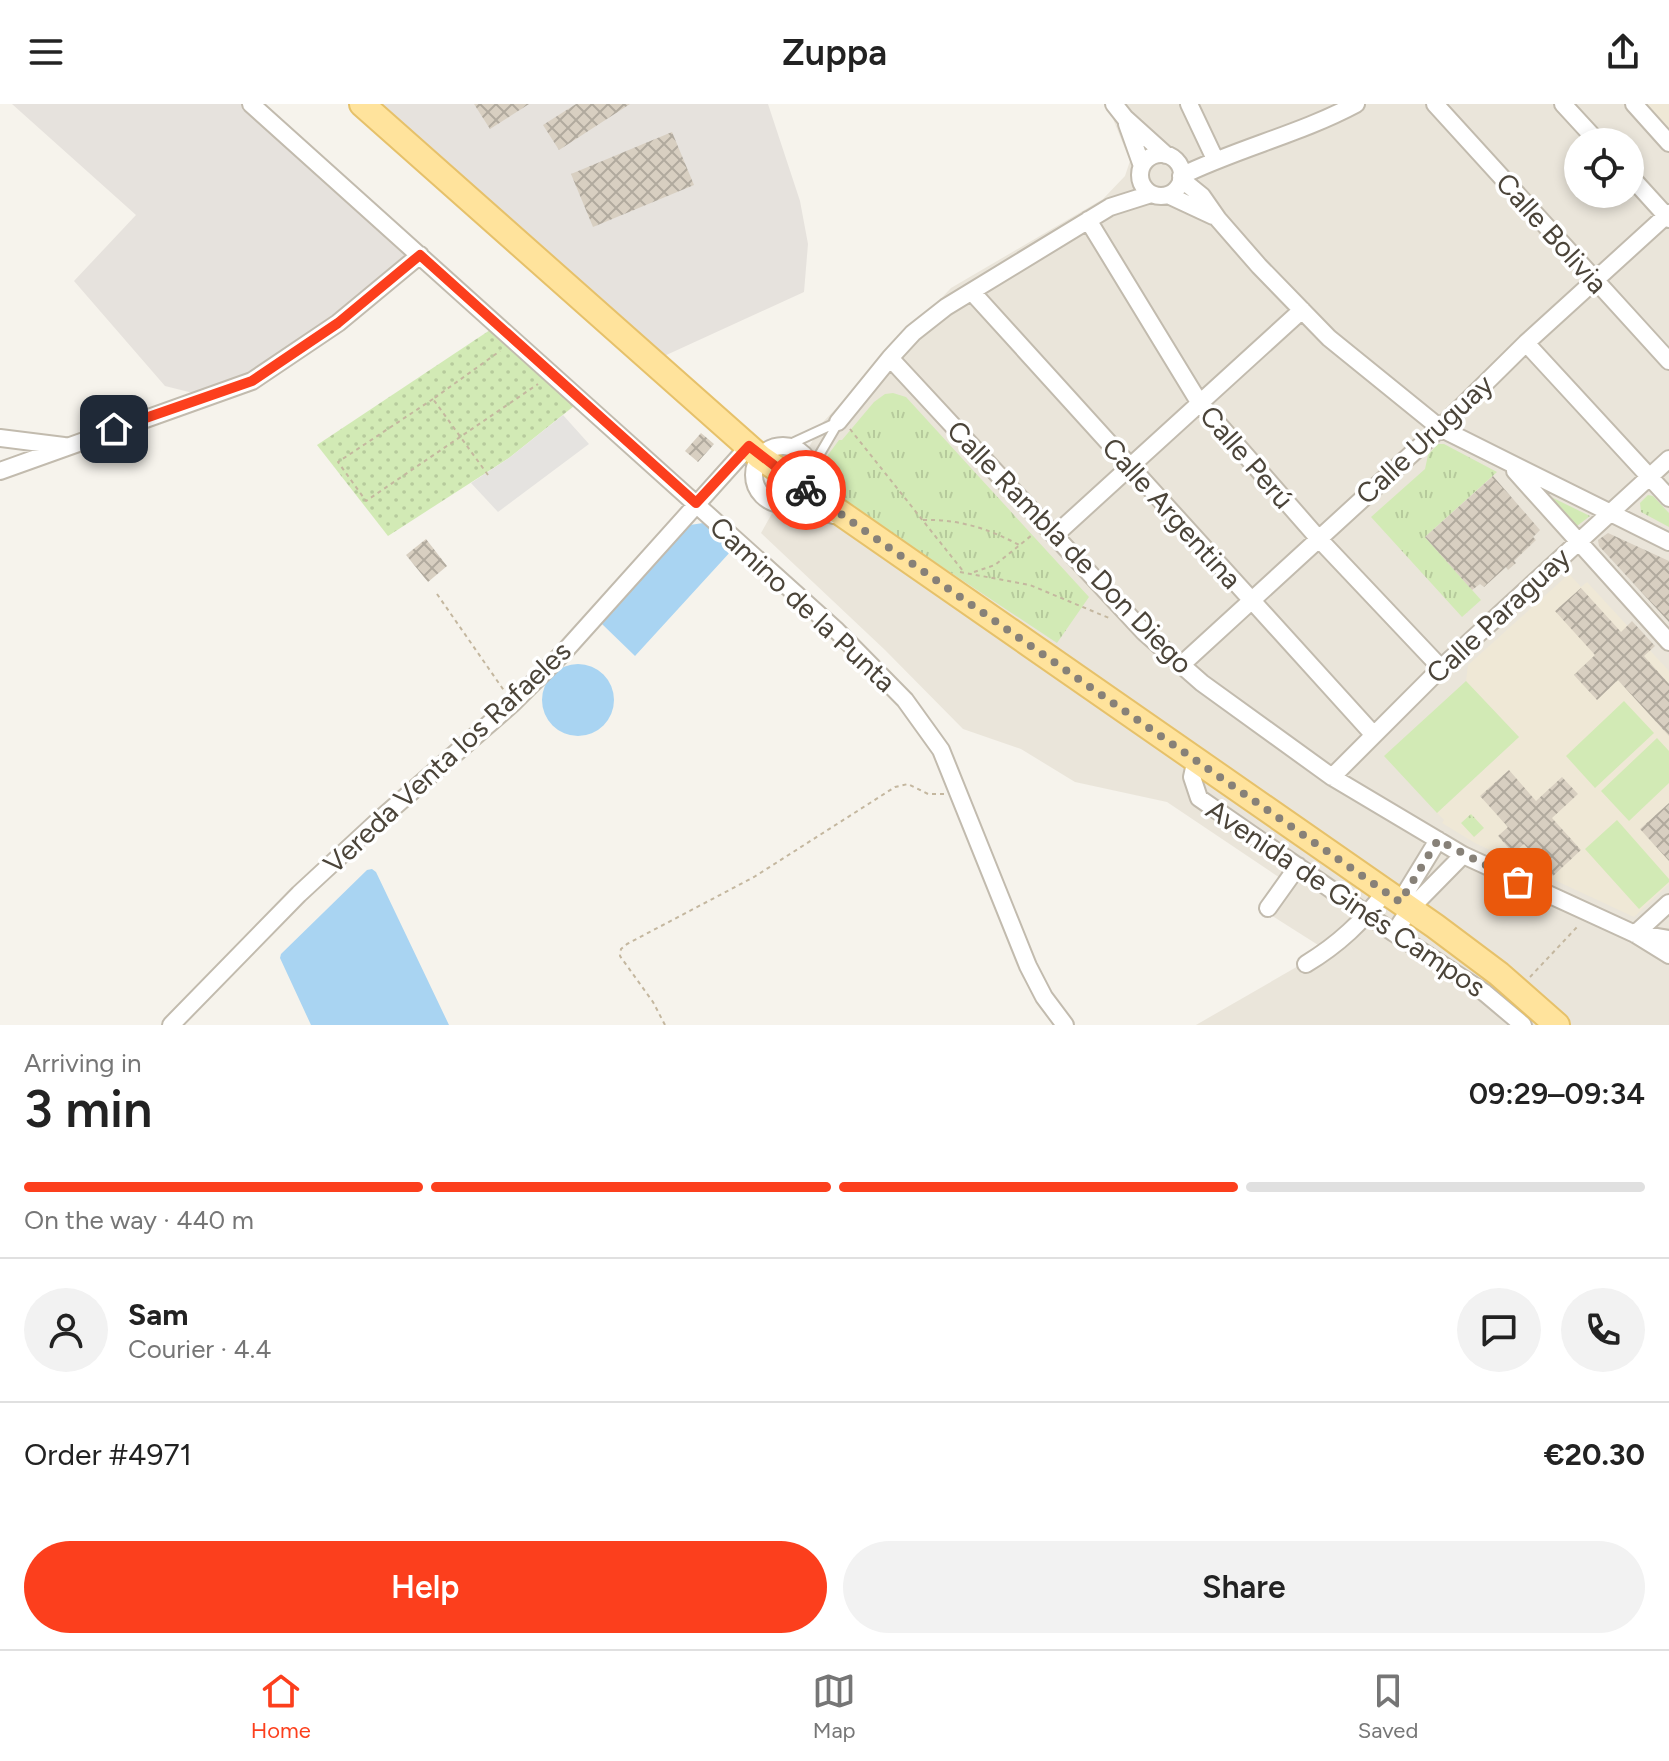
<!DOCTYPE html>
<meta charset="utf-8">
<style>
:root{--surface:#fff;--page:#f2f2f2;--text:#222;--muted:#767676;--line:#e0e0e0;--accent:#fc3f1d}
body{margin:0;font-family:Figtree,sans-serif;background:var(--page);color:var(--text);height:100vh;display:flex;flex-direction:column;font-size:30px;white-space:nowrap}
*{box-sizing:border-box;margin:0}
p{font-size:26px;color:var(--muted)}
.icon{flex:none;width:44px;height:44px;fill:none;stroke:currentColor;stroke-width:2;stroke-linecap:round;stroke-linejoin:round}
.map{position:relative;height:921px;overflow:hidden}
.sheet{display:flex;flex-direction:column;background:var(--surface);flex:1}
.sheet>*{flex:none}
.fabs{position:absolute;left:1564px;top:24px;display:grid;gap:16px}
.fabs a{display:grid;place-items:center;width:80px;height:80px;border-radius:50%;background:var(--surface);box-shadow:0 4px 12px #0003;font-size:40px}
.pin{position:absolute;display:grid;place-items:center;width:68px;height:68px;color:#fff;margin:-34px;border-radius:16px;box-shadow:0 4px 12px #0006}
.courier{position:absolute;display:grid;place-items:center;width:80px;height:80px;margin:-40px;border:6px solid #fc3f1d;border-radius:50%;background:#fff;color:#222;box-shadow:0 2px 10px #0007}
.headline em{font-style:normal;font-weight:600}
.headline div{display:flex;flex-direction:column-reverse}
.headline{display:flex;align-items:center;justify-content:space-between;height:136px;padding:0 24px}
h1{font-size:52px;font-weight:600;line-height:60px}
.bar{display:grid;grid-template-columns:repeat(4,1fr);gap:12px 8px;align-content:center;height:96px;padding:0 24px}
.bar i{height:10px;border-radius:6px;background:var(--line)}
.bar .selected{background:var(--accent)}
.bar p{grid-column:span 4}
.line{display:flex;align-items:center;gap:20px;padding:0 24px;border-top:2px solid var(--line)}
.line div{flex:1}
.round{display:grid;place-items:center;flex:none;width:84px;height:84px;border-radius:42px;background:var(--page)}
.action{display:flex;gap:16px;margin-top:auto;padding:16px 24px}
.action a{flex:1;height:92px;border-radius:48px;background:var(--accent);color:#fff;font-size:32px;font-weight:600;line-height:92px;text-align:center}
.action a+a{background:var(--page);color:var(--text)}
header{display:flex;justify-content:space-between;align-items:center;height:104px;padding:0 24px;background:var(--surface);font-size:36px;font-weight:600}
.menu{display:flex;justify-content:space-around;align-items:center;height:112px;border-top:2px solid var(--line);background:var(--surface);font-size:22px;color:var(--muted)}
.menu a{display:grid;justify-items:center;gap:4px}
.menu .selected{color:var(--accent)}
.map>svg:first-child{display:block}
</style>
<header><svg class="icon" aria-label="menu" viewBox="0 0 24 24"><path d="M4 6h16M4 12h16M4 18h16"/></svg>Zuppa<svg class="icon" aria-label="share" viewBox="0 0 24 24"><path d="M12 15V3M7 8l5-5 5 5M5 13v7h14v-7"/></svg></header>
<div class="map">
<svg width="1669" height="921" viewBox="0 0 1669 921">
<defs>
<pattern id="grass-tufts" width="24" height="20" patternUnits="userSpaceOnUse" patternTransform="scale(2)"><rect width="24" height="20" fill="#d2eab5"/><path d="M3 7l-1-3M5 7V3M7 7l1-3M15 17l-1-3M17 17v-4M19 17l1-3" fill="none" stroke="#b6ca9c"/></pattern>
<pattern id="garden-dots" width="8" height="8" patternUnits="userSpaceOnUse" patternTransform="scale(2)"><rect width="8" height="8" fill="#d2eab5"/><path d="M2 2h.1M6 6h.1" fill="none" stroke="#b6ca9c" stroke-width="1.8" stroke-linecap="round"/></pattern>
<pattern id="building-cross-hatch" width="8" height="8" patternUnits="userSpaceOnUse" patternTransform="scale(2)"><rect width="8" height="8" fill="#d8cfc1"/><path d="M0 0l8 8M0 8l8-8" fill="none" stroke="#b1aa9e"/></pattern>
</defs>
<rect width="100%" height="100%" fill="#f6f3ec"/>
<!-- residential -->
<path fill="#eae5da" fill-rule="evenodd" d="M1107,0H1669V921H1196L1326,846L1263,806L1283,776L1167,698L1075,678L1021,645L963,625L885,546L761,429L823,318L951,184L1103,95L1125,72L1130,57ZM1578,38H1630V90H1578Z"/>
<!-- industrial -->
<path fill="#e6e2dd" d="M12,0H244L409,150L402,162L270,262L197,290L165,282L74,177L136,111Z
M379,0H768L800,97L808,140L804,188L662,253Z"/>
<!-- education -->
<path fill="#efe8d6" d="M1642,0H1669V25H1664Z
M1569,470L1581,483L1587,478L1669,567V780L1634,813L1475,739L1442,719L1444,716L1437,709L1519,633L1466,577L1468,561Z"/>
<!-- grass -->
<path fill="url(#grass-tufts)" d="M893,289L906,293L1089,493L1057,539L852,403L823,380L819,363L839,336H842L874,298L885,290Z
M1438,340H1444L1497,368L1425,433L1481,496L1462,513L1371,413L1425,365L1428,351Z
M1648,391L1653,392L1669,409V423L1641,408L1640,399Z
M1551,393L1590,412L1577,422Z
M1471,710L1484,724L1474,733L1461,719Z"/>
<!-- garden -->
<path fill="url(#garden-dots)" d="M490,226L574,302L509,354L388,432L317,341Z"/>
<!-- pitch -->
<path fill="#d2eab5" d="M1466,577L1519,633L1437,709L1384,652Z
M1624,597L1654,629L1595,684L1566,652Z
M1657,634L1669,647V679L1629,717L1601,687Z
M1617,716L1669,775V778L1639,805L1585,745Z"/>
<!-- parking -->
<path fill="#e5e3e0" d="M563,311L589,340L498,408L471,379L509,354Z"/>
<!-- water -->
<path fill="#a9d4f2" d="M703,419C714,422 728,435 732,446L635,552L602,520L690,421Z
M542 596a36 36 0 1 1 72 0a36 36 0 1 1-72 0Z
M372,765L376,768L449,921H311L280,854L281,850L367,766Z"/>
<!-- building -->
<path fill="url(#building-cross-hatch)" d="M474,0H529L490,25Z
M576,0H630L559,46L543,21Z
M672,28L694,81L593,123L571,70Z
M701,329L714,340L698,358L685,347Z
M1493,372L1540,426L1533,433L1536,436L1514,457L1516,459L1508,466L1506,463L1484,483L1480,480L1472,486L1425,433Z
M1608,429L1669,457V518L1599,442L1598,436Z
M426,435L447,462L428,478L406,451Z
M1581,484L1621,528L1632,517L1655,542L1644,552L1669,580V632L1618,576L1597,596L1574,571L1595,551L1555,507Z
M1509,666L1536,697L1562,673L1578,690L1552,714L1581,746L1553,772L1524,740L1513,749L1498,732L1508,723L1480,692Z
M1669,699V757L1640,725Z"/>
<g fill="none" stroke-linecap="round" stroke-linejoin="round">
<defs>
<path id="lane" d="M786,342L838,318
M811,365L838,319
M784,401L833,415"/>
<path id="street" d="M251,0L837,527L905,596L941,646L1028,862L1044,893L1065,921
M1114,0L1125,14L1166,51
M1189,0L1215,55
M1435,0L1669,257
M1563,0L1598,38
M1634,0L1669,39
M1127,20L1142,62
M1140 71a21 21 0 1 1 42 0a21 21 0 1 1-42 0Z
M1181,72C1238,44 1300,30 1356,0
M1630,72L1669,115
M1181,75L1202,92L1218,115L1259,162L1329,234L1440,324L1669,438
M1168,91L1213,112
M1088,116L1199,298L1318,434L1441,564
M972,188L1373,630
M1526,239L1669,394
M890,254L1144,528L1202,579L1332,673L1463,751L1635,830L1669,851
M838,318L890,254L913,229L946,203L1110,103L1151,90
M0,334L64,342
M754 371a29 29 0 1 1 58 0a29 29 0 1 1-58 0Z
M0,367L252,277L338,219L420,151
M1515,367L1669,538
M1055,431L1302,206
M1180,562L1440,324L1526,239L1669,109
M1196,655L1192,673L1199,694L1394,829L1485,889L1523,921
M1332,673L1441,564L1669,355
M1400,798L1438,736
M1268,804L1298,762
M1394,829L1410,805L1463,751
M1635,830L1669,799
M1639,830L1669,835
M1306,860C1339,840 1362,818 1385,788
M171,921L299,790L378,717L513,599L564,548L749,342"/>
<path id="primary" d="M362,0L760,353L1435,822L1499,870L1557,921"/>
</defs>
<!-- lane casing -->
<use href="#lane" stroke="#c2bbae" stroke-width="12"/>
<!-- street casing -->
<use href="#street" stroke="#c2bbae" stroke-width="20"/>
<!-- primary casing -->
<use href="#primary" stroke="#e6c16a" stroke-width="28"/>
<!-- path -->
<path stroke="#c4b79f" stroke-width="2" stroke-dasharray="4 4" stroke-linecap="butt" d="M433,295L338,358L366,397L538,280
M850,325L963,467
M488,371L433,295L500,247
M923,416C959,415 990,425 1021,442
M960,468L1030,481L1109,514
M974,468L995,461L1032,431
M437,490L505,588
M1530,873L1578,822
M665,921L653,898L620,852L621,845L627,840L754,773L895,683L908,680L928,690H944"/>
<!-- lane -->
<use href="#lane" stroke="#fff" stroke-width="8"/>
<!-- street -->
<use href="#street" stroke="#fff" stroke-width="16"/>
<!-- primary -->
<use href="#primary" stroke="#ffe39c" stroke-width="24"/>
</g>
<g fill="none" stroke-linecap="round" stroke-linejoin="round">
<!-- done -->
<path stroke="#878178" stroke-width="8" stroke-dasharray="0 14.4" d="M806,386L1400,798L1438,736L1518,778"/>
<!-- route -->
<path stroke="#fc3f1d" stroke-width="10" d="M114,325L252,277L338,219L420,151L696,399L749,342L806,386"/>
</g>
<g text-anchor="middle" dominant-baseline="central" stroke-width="7" stroke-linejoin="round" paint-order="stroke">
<!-- street labels -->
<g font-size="28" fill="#4b4439" stroke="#fff">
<text transform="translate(1552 129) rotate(48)">Calle Bolivia</text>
<text transform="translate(1424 335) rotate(-43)">Calle Uruguay</text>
<text transform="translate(1247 353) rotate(49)">Calle Perú</text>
<text transform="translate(1172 409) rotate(48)">Calle Argentina</text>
<text transform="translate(1070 443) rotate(46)">Calle Rambla de Don Diego</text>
<text transform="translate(803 500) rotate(43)">Camino de la Punta</text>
<text transform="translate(1498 511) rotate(-43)">Calle Paraguay</text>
<text transform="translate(447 653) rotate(-43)">Vereda Venta los Rafaeles</text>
<text transform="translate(1346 794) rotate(34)">Avenida de Ginés Campos</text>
</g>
</g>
</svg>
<div class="fabs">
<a><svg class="icon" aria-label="locate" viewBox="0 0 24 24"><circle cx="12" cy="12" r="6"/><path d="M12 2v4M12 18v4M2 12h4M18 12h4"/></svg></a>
</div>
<div class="pin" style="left:1518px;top:778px;background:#ea580c"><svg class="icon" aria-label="bag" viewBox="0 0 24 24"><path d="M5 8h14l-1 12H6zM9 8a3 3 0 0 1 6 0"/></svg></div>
<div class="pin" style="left:114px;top:325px;background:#1f2937"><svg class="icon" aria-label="home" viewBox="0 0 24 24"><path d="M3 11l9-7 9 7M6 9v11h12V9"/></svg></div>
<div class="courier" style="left:806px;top:386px"><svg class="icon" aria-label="bike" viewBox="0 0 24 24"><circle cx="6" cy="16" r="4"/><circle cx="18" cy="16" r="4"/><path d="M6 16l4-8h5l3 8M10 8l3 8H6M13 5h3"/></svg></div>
</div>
<section class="sheet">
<div class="headline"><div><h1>3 min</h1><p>Arriving in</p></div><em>09:29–09:34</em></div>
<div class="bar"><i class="selected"></i><i class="selected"></i><i class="selected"></i><i></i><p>On the way · 440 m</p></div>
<div class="line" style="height:144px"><a class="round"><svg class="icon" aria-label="person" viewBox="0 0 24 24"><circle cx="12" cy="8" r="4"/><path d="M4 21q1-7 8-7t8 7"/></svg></a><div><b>Sam</b><p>Courier · 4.4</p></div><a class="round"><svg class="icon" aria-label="chat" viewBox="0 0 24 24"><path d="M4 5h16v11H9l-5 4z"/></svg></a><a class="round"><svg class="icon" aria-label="phone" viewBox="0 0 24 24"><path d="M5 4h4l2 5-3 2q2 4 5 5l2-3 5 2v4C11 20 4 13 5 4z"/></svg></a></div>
<div class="line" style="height:104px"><div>Order #4971</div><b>€20.30</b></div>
<div class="action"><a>Help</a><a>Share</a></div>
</section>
<nav class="menu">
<a class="selected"><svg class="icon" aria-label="home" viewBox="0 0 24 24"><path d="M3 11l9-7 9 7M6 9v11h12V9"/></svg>Home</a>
<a><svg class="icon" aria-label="map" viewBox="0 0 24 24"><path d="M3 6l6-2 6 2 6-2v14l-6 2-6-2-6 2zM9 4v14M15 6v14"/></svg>Map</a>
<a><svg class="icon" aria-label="saved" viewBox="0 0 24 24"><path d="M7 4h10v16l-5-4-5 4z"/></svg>Saved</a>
</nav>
